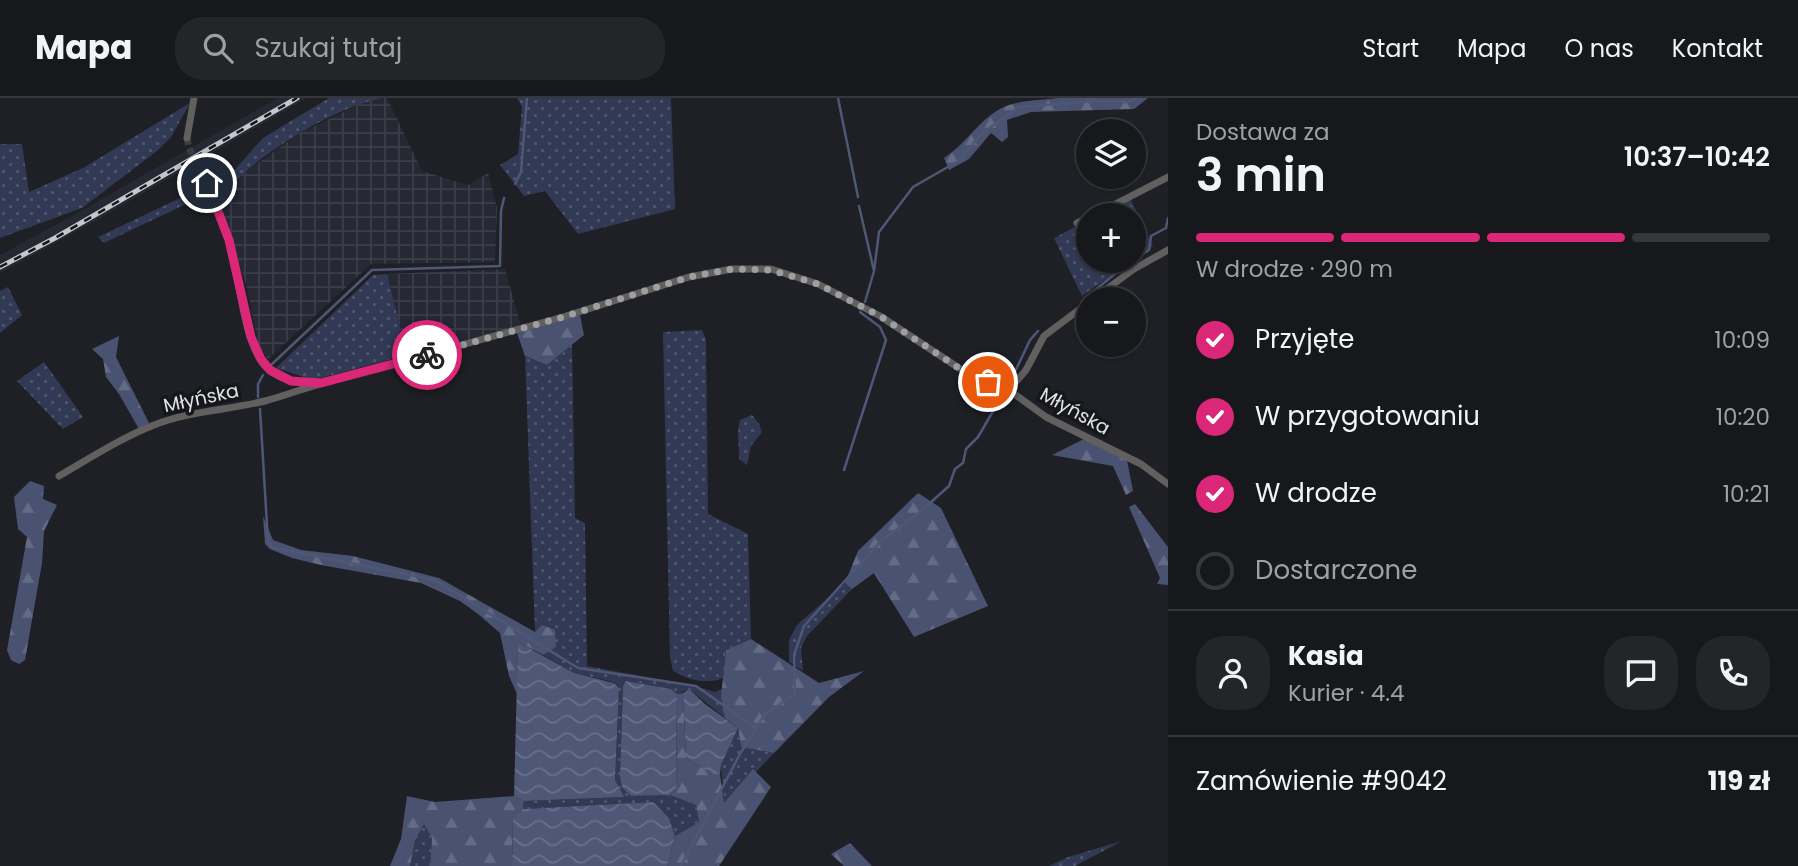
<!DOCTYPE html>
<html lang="pl">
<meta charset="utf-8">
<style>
:root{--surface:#16181c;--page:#232529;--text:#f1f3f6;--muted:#9ea0a3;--line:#35373b;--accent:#db2777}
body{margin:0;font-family:Poppins,sans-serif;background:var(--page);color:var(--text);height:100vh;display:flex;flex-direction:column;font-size:26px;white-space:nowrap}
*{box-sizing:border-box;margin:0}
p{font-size:23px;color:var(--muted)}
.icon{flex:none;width:38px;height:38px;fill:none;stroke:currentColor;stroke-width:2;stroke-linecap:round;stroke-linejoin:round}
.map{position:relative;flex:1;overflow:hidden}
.side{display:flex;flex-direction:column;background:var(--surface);width:630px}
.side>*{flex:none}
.fabs{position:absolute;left:1076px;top:21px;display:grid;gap:14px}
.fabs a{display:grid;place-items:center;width:70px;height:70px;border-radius:50%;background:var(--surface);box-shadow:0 2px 5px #0004,0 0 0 2px var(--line);font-size:35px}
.pin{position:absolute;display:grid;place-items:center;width:60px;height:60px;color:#fff;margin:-30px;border:4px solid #fff;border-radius:50%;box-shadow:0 2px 7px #0007}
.courier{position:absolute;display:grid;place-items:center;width:70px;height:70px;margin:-35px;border:5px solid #db2777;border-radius:50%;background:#fff;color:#222;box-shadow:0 2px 9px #0007}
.headline em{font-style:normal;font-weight:600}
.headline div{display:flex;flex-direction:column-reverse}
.headline{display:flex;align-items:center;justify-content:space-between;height:119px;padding:0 28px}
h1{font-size:46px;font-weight:600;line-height:52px}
.bar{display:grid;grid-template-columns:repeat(4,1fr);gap:10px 7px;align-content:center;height:84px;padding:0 28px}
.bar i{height:9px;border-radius:5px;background:var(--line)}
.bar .selected{background:var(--accent)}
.bar p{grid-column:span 4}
.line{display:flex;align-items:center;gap:18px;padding:0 28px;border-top:2px solid var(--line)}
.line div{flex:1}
.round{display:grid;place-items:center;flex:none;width:74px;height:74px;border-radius:28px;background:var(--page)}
ol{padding:0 28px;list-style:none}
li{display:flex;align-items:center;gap:21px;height:77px}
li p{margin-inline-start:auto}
li .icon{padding:7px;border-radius:50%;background:var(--accent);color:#fff;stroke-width:4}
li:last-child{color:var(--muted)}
li i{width:38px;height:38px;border:4px solid var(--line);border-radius:50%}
header{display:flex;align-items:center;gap:42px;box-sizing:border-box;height:98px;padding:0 35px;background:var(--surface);border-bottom:2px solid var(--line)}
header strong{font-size:33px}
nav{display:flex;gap:38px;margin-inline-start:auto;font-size:24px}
.search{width:490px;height:63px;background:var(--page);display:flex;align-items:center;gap:18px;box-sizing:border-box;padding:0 24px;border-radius:28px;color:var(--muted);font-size:26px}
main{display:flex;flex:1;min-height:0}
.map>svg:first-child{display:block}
</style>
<header>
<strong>Mapa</strong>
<div class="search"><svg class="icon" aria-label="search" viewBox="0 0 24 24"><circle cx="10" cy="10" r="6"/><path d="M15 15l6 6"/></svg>Szukaj tutaj</div>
<nav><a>Start</a><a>Mapa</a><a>O nas</a><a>Kontakt</a></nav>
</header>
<main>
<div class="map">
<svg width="1168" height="768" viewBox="0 0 1168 768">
<defs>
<pattern id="industrial-grid" width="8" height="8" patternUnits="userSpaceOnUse" patternTransform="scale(1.75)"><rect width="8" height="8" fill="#262934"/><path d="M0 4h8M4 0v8" fill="none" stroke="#3b3e48"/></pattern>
<pattern id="grass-dots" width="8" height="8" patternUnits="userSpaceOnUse" patternTransform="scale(1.75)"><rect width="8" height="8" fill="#323954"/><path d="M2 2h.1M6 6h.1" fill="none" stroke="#4f566d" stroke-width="1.8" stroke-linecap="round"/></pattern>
<pattern id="forest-firs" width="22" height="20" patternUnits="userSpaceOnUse" patternTransform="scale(1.75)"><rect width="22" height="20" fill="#4a5271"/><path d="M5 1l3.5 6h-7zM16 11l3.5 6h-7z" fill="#646b85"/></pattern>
<pattern id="water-waves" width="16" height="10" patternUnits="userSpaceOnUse" patternTransform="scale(1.75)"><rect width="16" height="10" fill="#4f5777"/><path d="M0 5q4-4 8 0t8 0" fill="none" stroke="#686f8a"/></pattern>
</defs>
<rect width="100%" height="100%" fill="#1e2025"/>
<!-- built -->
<path fill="#262934" d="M278,0H307L88,127L0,175V157L79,114Z"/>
<!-- industrial -->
<path fill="url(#industrial-grid)" d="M382,0H387L422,73L468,87L488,75L497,110L495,164L371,166L268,261L258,245L247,190L221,105L243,76L300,35L364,4Z
M505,171L521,228L407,257L387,176Z"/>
<!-- grass -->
<path fill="url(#grass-dots)" d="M329,0H382C336,10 280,44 244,75C235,83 229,96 221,105V87L263,40Z
M517,0H671L675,111L578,136L545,93L524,98L500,67L518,56L522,9Z
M190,5L171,39L157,53L82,110L0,140V46H22L29,94L83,70Z
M195,93L207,96L104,145L98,139Z
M1130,100L1153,148L1134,162V117H1097Z
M1088,122V163H1132L1082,198L1054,140Z
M387,176L407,257L313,282L276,270L373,177Z
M8,189L22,217L0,235V193Z
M702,232L706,242L708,416L748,436L751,541L726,552L723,580C706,587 689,582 673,573L670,560L663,234Z
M572,247L575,420L585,425L587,568L684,586L715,594L722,591L725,620L689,591L677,596L671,591L627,583L623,587L620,678L622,688L631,698L670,697L696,707L699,724L675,738L669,720L652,704L523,711L524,703L623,699L615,682L619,590L614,584L574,575L543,557L556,549L535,534L525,258L547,267Z
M44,264L83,319L63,331L17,283Z
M752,317L759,326L762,334L751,348L747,367L739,361C740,348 736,335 740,322Z
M845,485L852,491L807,538L801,550L803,573L789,564V542L797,527Z
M738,630L741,649L774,655L756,674L752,672L724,706L721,667Z
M424,726L432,740L430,768H410L415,743Z
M1122,743L1075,768H1049L1068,759Z"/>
<!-- forest -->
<path fill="url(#forest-firs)" d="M1059,0H1148L1134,11L1031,14L1007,22L1008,39L1002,44L991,35L969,61L949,72L944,60C967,46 983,15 1009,7C1024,2 1043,2 1059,0Z
M580,217L584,237L547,267L525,258L517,235Z
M119,238L116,259L149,325L139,331L119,296L106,279L103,261L92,251Z
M1086,340L1127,362L1133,393L1126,397L1113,368L1052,357Z
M30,383L44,388L43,401L57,407L44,433L42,465L25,562L19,566L11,562L7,552L27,439L18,431L14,399Z
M918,395L941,410L988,508L914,539L874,475L852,491L845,485L858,453Z
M1135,406L1168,449V487L1157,486L1160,480L1129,409Z
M263,418L273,442L301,452L353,458L439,480L535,534L542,527L555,532L556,549L543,557L518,544L517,596L509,578L500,535L478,516L460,503L421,485L321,467L292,460L270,451L265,446Z
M751,541L819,585L864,573L829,599L774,655L741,649L738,630L725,620L721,598L726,552Z
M683,595L686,659L712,676H720L724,705L753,671L771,689L719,768H667L675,738L699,724L696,707L670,697L676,691L677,596Z
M407,698L435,704L514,698L524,703L523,711L513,719L512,768H430L432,740L424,726L415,743L410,768H390L401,741Z
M850,745L872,768H844L831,756Z"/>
<!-- water -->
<path fill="url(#water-waves)" d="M518,544L574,575L614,585L619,590L615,682L624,699L524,703L514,698Z
M626,583L671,591L677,596L676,691L670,697L631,698L622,689L620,678L623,588Z
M689,591L705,606L738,630L721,667L720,676H712L686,659L683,595Z
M653,704L669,720L675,738L667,768H512L513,719L523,711Z"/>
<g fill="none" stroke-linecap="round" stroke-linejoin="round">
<!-- stream -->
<path stroke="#4f5777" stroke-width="2.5" d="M838,0L858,99
M515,86L521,74L527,0
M859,108L874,173L865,204
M1134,161L1149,152L1151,138L1166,130L1168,120
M874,173L879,134L913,89L960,62L981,36L1019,9L1097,3L1126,4L1136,0
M1089,197L1131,163
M271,267L372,172L500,168L501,113L504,100
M1013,278L1030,242L1038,233
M258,299V286L263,277
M260,311L268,444L271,449L435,482L578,570L696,588L756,630
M844,372L886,242L880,229L860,214
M681,768L740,656L764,617L795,596L794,557L804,528L881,443L920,414L949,388L955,371L963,365L966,351L978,339L1003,296"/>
<!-- street-tunnel -->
<path stroke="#3b3d42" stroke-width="7" stroke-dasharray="7 3.5" stroke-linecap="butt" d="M187,40L189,50L199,69"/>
<!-- street -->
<path stroke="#62605e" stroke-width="7" d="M187,40L194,0
M199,69C214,98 226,128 233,159C241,190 244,242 264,267C276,281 295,285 313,286
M1094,117L1168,79
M1077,125L1088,120
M1093,201L1134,171L1168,152
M1009,292L1026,272L1044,238L1088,205
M59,378C90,360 121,340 154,327C189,313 228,312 265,303C288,297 309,288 331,283L563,219L689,179L732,171H771L818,186L880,218L968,276L1009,292L1046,319L1141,366L1168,386"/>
<defs>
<path id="rail" d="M0,169L55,140L297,0"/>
</defs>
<!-- rail casing -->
<use href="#rail" stroke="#c5c7cb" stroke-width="5"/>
<!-- rail -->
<use href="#rail" stroke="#15171b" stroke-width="2.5" stroke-dasharray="8" stroke-linecap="butt"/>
</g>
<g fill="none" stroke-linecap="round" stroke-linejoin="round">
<!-- done -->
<path stroke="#9d9fa3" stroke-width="7" stroke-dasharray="0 12.6" d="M427,257L563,219L689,179L732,171L771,172L818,186L880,218L968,276L988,284"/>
<!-- route -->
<path stroke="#db2777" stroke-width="9" d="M207,85L229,142L251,239L261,261L270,272L291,283L321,285L427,257"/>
</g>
<g text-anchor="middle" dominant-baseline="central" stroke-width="7" stroke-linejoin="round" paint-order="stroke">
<!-- street labels -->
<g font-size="19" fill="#e2e3e7" stroke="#15171b">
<text transform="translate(201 300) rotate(-12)">Młyńska</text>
<text transform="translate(1075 313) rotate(29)">Młyńska</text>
</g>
</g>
</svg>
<div class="fabs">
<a><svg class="icon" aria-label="layers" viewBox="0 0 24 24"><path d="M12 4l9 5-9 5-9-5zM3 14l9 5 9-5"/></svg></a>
<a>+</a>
<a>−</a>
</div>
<div class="pin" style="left:988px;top:284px;background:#ea580c"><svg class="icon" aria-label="bag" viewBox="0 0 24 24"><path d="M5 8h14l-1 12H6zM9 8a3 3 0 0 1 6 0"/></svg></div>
<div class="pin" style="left:207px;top:85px;background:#1f2937"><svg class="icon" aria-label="home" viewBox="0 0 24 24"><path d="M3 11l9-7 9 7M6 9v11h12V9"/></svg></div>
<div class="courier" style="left:427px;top:257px"><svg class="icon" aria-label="bike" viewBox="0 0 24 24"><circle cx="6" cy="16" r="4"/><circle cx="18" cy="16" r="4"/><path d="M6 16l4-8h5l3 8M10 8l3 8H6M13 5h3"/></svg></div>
</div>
<section class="side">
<div class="headline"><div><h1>3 min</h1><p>Dostawa za</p></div><em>10:37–10:42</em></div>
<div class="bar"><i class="selected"></i><i class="selected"></i><i class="selected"></i><i></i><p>W drodze · 290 m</p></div>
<ol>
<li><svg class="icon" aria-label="check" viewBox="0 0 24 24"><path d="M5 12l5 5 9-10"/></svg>Przyjęte<p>10:09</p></li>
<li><svg class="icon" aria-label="check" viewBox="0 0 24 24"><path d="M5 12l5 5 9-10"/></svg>W przygotowaniu<p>10:20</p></li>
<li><svg class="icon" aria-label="check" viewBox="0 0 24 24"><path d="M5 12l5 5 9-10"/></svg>W drodze<p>10:21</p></li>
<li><i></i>Dostarczone</li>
</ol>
<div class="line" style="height:126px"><a class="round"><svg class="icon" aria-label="person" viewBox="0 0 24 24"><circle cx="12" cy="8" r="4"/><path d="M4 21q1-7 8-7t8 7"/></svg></a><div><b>Kasia</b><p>Kurier · 4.4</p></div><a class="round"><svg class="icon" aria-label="chat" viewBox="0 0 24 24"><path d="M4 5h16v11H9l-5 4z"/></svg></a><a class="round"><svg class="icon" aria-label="phone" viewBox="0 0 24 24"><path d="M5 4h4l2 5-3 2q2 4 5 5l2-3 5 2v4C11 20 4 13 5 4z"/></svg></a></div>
<div class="line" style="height:91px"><div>Zamówienie #9042</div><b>119 zł</b></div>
</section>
</main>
